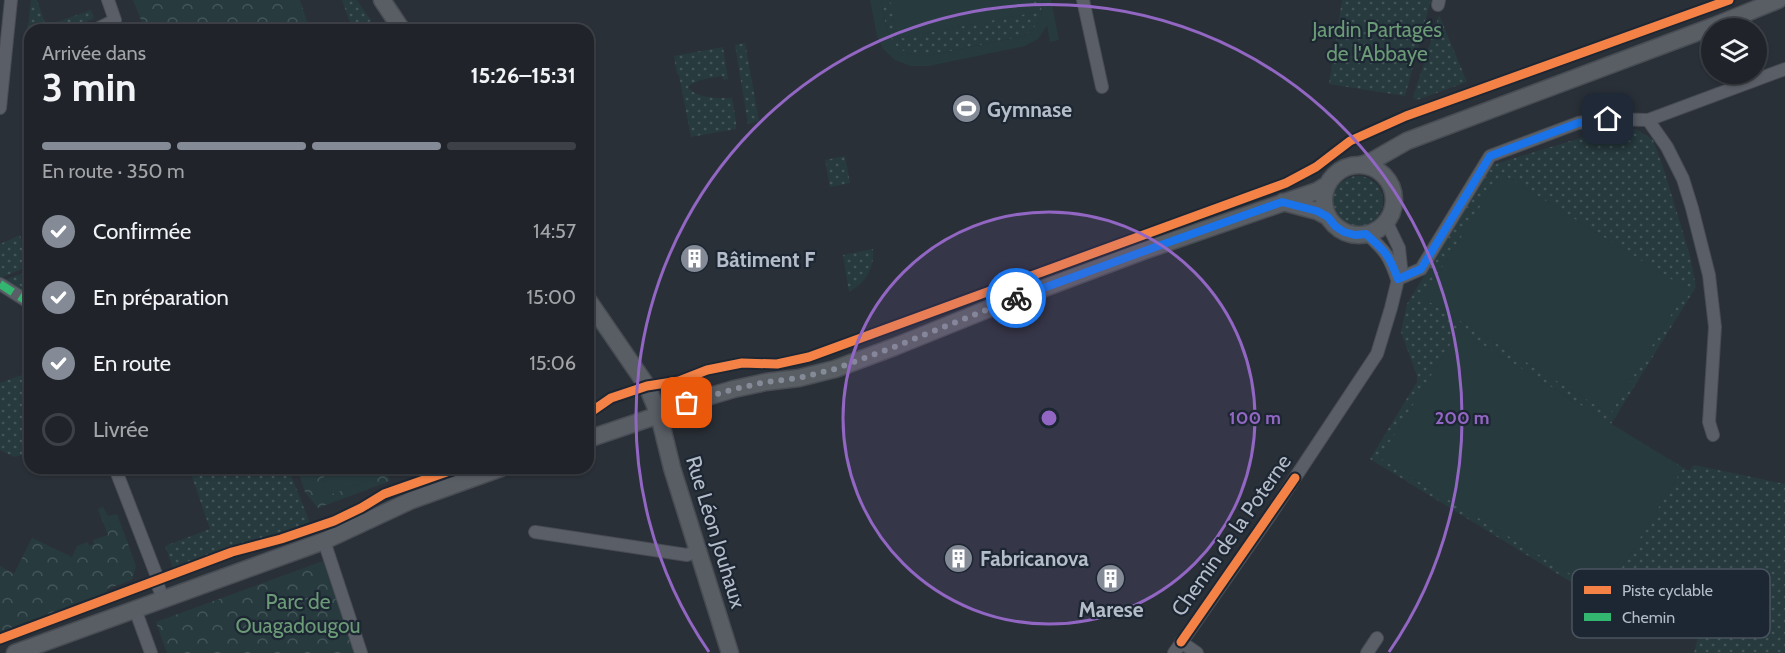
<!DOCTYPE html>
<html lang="fr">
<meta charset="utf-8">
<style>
:root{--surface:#20242a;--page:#282c32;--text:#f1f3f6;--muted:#a2a4a8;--line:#3d4147;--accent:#848b96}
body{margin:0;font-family:Cabin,sans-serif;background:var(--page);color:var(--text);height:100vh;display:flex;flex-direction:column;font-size:22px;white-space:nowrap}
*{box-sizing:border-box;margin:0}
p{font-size:20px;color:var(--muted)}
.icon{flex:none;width:33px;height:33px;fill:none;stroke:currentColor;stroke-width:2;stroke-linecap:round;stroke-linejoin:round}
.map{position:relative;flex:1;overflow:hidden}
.panel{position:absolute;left:24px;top:24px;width:570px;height:450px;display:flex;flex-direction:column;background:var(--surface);border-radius:18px;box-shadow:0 2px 4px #0004,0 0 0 2px var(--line)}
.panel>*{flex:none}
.buttons{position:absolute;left:1701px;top:18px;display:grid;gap:12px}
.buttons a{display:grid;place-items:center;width:66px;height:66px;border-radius:50%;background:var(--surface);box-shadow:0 2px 4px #0004,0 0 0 2px var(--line);font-size:30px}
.pin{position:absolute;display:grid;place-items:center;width:51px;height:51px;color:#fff;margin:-26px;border-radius:12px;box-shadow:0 3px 9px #0006}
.courier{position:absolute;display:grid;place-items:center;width:60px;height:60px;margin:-30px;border:4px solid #1a73e8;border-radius:50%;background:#fff;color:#222;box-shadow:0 2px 8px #0007}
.head em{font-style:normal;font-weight:700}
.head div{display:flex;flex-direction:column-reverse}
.head{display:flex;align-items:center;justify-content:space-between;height:102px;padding:0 18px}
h1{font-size:39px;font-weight:700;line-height:45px}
.bar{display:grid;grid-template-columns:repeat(4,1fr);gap:9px 6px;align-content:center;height:72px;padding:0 18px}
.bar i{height:8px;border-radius:4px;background:var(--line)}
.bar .on{background:var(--accent)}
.bar p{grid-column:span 4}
ol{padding:0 18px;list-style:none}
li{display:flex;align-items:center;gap:18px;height:66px}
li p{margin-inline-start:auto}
li .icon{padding:6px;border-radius:50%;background:var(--accent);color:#fff;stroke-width:4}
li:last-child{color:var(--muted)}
li i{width:33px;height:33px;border:3px solid var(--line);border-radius:50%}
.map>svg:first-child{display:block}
</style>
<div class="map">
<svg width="1785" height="653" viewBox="0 0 1785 653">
<defs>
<pattern id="grass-dots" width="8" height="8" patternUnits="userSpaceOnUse" patternTransform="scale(1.5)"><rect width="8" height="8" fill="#273a3e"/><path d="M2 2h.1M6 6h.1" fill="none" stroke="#445559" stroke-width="1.8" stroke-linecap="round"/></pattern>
<pattern id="park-crowns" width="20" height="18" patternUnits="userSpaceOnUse" patternTransform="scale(1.5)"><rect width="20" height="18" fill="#273a3e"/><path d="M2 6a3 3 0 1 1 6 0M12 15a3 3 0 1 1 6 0" fill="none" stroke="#445559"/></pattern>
</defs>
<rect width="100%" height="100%" fill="#2a3038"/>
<!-- grass -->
<path fill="url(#grass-dots)" d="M31,0H37L46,26L91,10L94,18L83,24L78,30H30V76L22,79Z
M342,0H357L371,21L352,28Z
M881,0H1042L1041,17L1034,28L1024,36L926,56C888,55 887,31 881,0Z
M1342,0H1431L1405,96L1329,84Z
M1439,15L1467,82L1417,100L1413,98Z
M745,43L759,121L748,124L735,45Z
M723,47L728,79L724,80L722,76C711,78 696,79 688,87C696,99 719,98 732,98L736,121V129L691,137L679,75L677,74L674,56Z
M1636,129L1653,140L1665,173L1690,256L1696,287L1611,424L1689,471L1694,465L1785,484V653H1694L1702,622L1657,612L1659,600L1647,596L1641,599L1633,625L1627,623L1630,613L1609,601L1607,604L1370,459L1417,382V376L1401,332L1407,304L1492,165L1603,131Z
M845,156L850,183L830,187L825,160Z
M1333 201a25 25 0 1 1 50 0a25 25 0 1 1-50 0Z
M20,235L30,266L0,278V244Z
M873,249C875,268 865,283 849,292L843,255Z
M30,271L29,296L1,281Z
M27,373L30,383V453L14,457L0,450V383Z
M189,468H288L310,523L173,568L165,546L210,529Z"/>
<!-- park -->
<path fill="url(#park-crowns)" d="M133,0H300L310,30H145Z
M297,468H385L390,481L318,508L305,492Z
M103,507L108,516L117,514L136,566L132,580L107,589V597L0,637V566L14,574L32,538L72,557L77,546L88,542L89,546L94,544L93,540L108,535L98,509Z
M323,561L354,653H167L156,622Z"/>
<!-- pitch -->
<path fill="#273a3e" d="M870,0H881C887,31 888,55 926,56L1024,36C1037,28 1044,16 1042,0H1051L1059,40L1050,42L1047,26L1038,39L1025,46L929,66H910L895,60L883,49L877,36Z
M890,0H1033L1036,12L897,39Z
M1501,173L1687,289L1610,414L1423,298Z
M1459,330L1683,468L1605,595L1380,458Z
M347,468H361L366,482L329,495L322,478Z"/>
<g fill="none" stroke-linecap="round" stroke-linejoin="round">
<defs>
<path id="street" d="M1083,0L1102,87
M1438,5L1439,0
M95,30L115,20L108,0
M0,108L11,0
M1648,120L1667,147L1683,179L1692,208L1709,275L1715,327L1709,422L1713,435
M1367,234C1385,251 1389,255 1397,279
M1398,279L1421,269L1490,156L1578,123L1608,119L1648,120L1785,69
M0,284L30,303
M115,468L156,574V580L163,599
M535,532L687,555L697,551
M324,541L361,653
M135,609L151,653
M1181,642L1197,653
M1174,653L1271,514L1377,354L1391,308L1401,267L1399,248L1386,221
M1367,653L1377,638"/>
<path id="secondary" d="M382,0L402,30
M1361,165L1372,161L1407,141L1714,26L1778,0
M1324 200a35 35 0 1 1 70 0a35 35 0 1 1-70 0Z
M1283,202L1317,211L1328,217
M588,300L647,386L659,415L672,468L730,653
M588,439L659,415L687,403L734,389L766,382L799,378L835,369L894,347L988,309L1143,251L1317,191L1327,185
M15,653L324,541L412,500L501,468"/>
</defs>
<!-- street casing -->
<use href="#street" stroke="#484c53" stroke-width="14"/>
<!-- secondary casing -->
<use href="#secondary" stroke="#484c53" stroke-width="19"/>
<!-- street -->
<use href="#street" stroke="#5a5e66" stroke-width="12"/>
<!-- secondary -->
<use href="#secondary" stroke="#595d64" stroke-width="16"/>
<!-- quiet -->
<path stroke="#33b770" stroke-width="8" stroke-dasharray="15 8" stroke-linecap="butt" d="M0,284L30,303"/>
<defs>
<path id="cycleway" d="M588,414L611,398L647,386L679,381L707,370L742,363L777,364L809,357L1286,183L1316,167L1350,141L1406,116L1729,0
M0,639L232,552L281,539L334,521L361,508L384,494L458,468
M1181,642L1295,478"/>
</defs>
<!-- cycleway casing -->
<use href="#cycleway" stroke="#1d2633" stroke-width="13"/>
<!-- cycleway -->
<use href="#cycleway" stroke="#f48246" stroke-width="9"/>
</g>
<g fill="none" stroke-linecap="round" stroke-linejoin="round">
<!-- done -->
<path stroke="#848b96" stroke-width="6" stroke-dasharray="0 10.8" d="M687,403L734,389L766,382L799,378L835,369L894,347L1016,298"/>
<!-- route -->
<path stroke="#1a73e8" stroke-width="8" d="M1016,298L1161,245L1282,202L1317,211L1328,217L1335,226L1344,232L1355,235L1366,234C1385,251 1389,255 1398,279L1421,269L1490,156L1578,123L1608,119"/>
</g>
<!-- distance rings -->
<circle cx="1049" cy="418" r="206" fill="#9266c3" fill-opacity=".12"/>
<g fill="none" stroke="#9266c3" stroke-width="3">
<circle cx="1049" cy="418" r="206"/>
<path d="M709 652A413 413 0 1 1 1389 652"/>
</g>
<!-- icons -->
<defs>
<symbol id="stadium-disc" viewBox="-11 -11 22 22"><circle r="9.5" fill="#848b96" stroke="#1d2633"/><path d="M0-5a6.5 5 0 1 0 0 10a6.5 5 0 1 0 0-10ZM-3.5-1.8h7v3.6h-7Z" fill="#fff"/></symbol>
<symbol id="building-disc" viewBox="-11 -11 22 22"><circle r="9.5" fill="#848b96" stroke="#1d2633"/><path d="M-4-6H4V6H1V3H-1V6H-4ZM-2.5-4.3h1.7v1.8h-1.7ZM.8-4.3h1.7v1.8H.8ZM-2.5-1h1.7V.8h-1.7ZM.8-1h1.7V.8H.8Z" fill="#fff"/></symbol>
</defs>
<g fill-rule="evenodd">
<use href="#stadium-disc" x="950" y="92" width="33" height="33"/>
<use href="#building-disc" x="678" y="242" width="33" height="33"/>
<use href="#building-disc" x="942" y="542" width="33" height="33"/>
<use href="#building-disc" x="1094" y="562" width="33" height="33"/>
</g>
<g text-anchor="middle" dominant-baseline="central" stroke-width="4.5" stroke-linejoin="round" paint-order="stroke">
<!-- park labels -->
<g font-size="21" fill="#6b9a76" stroke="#1d2633">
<text x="1377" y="29">Jardin Partagés<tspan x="1377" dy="24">de l'Abbaye</tspan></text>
<text x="298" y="601">Parc de<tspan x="298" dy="24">Ouagadougou</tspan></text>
</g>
<!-- poi labels -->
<g font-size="21" font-weight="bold" fill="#b4bcc9" stroke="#1d2633" text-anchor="start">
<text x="987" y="109">Gymnase</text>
<text x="716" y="259">Bâtiment F</text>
<text x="980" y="558">Fabricanova</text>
<text x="1111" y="609" text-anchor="middle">Marese</text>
</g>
<!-- street labels -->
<g font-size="21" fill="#b4bcc9" stroke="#1d2633">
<text transform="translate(716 532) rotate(73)">Rue Léon Jouhaux</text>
<text transform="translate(1231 535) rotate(-55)">Chemin de la Poterne</text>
</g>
</g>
<!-- legend -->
<rect x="1572" y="569" width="198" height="69" rx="9" fill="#1d2633" stroke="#4a5360" stroke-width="1.5"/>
<rect x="1584" y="586" width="27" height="8" fill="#f48246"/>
<rect x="1584" y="613" width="27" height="8" fill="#33b770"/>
<g font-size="16" fill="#b4bcc9">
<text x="1622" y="596">Piste cyclable</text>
<text x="1622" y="623">Chemin</text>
</g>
<circle cx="1049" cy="418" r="9" fill="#9266c3" stroke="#1d2633" stroke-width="3"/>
<g font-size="18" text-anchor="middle" font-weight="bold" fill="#9266c3" stroke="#1d2633" stroke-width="4.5" stroke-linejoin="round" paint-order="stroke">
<text x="1255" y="424">100 m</text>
<text x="1462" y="424">200 m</text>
</g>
</svg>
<div class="buttons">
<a><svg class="icon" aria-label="layers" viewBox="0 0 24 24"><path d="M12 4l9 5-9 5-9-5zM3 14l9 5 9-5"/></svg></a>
</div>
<div class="pin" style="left:687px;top:403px;background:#ea580c"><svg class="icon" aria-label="bag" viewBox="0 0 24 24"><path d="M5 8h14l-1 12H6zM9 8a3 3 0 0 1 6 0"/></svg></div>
<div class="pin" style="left:1608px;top:119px;background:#1f2937"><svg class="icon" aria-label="home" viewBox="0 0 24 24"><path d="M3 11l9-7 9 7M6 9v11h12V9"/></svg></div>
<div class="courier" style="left:1016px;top:298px"><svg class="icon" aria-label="bike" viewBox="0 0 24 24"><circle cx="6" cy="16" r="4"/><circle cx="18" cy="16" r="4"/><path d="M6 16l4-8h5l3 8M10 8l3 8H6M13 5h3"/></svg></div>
<section class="panel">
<div class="head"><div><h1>3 min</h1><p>Arrivée dans</p></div><em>15:26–15:31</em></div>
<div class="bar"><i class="on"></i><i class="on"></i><i class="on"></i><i></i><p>En route · 350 m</p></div>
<ol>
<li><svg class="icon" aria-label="check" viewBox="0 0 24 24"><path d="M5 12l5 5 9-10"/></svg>Confirmée<p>14:57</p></li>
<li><svg class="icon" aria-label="check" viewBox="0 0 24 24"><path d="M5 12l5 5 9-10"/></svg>En préparation<p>15:00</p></li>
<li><svg class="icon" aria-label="check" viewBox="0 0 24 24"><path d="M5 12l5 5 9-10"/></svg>En route<p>15:06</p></li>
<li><i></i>Livrée</li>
</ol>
</section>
</div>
